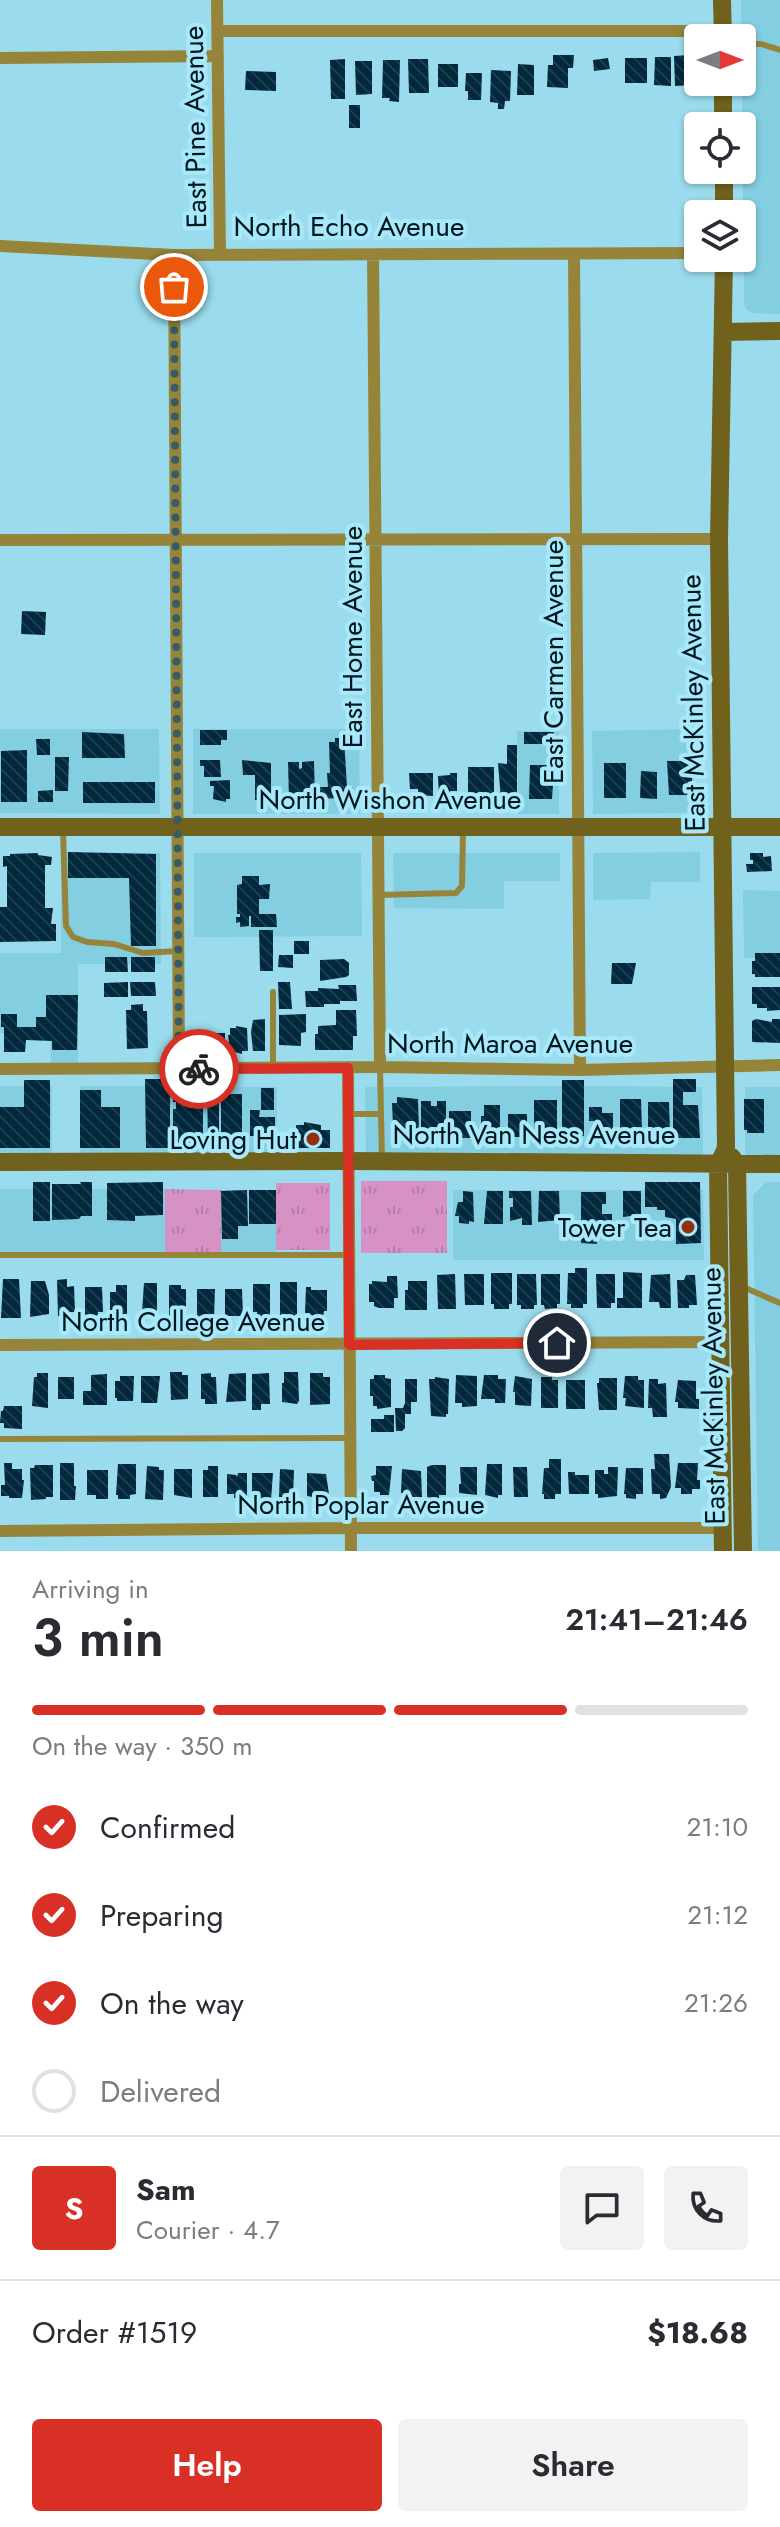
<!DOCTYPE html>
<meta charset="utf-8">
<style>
:root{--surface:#fff;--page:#f2f2f3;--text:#2b2b33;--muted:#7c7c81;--line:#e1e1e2;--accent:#d93025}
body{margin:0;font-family:Jost,sans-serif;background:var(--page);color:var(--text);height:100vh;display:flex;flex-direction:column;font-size:30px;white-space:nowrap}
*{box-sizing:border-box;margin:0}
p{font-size:26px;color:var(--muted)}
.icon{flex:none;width:44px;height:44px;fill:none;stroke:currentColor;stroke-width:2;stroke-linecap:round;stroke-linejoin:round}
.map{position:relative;height:1551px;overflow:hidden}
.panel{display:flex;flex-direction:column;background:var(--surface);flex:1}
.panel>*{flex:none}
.needle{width:52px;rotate:90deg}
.controls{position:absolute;left:684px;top:24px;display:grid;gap:16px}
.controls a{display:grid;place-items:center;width:72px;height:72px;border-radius:8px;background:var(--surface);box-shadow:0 2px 6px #0004;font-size:40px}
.pin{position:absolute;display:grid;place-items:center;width:68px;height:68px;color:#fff;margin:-34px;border:4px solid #fff;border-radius:50%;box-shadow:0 2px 8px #0007}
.courier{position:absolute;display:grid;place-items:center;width:80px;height:80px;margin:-40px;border:6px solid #d93025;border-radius:50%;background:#fff;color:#222;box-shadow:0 2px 10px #0007}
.headline em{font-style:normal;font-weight:600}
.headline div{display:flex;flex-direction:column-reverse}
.headline{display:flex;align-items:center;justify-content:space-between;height:136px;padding:0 32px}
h1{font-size:52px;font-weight:600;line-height:60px}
.bar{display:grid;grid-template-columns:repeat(4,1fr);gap:12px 8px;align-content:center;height:96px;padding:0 32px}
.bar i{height:10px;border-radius:6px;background:var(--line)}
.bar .current{background:var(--accent)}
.bar p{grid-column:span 4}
.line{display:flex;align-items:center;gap:20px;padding:0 32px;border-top:2px solid var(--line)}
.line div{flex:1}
.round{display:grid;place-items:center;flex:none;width:84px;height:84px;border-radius:8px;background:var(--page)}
ol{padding:0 32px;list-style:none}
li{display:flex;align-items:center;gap:24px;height:88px}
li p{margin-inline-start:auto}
li .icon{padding:8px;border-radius:50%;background:var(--accent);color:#fff;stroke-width:4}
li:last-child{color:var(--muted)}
li i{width:44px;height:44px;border:4px solid var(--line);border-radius:50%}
.button{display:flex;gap:16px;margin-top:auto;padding:16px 32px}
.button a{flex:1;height:92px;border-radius:8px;background:var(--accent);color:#fff;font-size:32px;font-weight:600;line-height:92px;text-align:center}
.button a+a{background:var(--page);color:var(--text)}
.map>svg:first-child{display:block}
</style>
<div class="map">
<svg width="780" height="1551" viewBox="0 0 780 1551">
<defs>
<pattern id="grass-tufts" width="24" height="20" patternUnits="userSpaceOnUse" patternTransform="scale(2)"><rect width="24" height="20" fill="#d692c5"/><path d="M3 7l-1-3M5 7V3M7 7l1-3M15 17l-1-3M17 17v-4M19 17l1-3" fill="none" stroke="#b67da9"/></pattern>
<pattern id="building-back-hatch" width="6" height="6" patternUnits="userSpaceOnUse" patternTransform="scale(2)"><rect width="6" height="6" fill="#01283c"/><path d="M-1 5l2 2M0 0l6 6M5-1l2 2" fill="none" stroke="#1c3e4f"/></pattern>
</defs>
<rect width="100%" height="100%" fill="#9adced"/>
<!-- built -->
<path fill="#84cee2" d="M741,0H780V314L751,313L745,308L744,303Z
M0,729H159L160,814L0,813Z
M193,729H359L360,814H193Z
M693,729L694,813L593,814L592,731Z
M517,731H559V814H518Z
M61,852L160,853L161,964H78V1064H51L50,1033H0V953H61Z
M700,852V882H651L650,899L593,900V853Z
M194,853H361L362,936L194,937Z
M393,853H560V881H504V909L394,908Z
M743,890L780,891V958H744Z
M0,1086H52V1156H0Z
M80,1086L277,1087V1156H80Z
M589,1086L702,1087L703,1155H366L365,1087Z
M745,1087H780V1157H745Z
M766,1182H780V1551H758L753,1195Z
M0,1189H165V1257H0Z
M221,1190H276L277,1257H221Z
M453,1190H703L704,1260H453Z"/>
<!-- grass -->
<path fill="url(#grass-tufts)" d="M361,1181H447V1253H361Z
M276,1183H330V1250H276Z
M165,1189L221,1190V1257H165Z"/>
<!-- building -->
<path fill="url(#building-back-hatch)" d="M553,55H574L573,68H568V88L547,87L548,65H553Z
M690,55L691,85L675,86L674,56Z
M655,57H671V86L654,85Z
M608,58L610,69L594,71L593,60Z
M625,58H647V83H625Z
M345,59V99H331L330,60Z
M408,59H428L429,93H409Z
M383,60H400L399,102L389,101L390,98H382Z
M355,61H372V94L356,95Z
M438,64H458V87H438Z
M518,64L534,65V95H517Z
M491,70L511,71L510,101H505L504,109H498V103L490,102Z
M246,71L276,72V91L245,90Z
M466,73H482L481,100H468V91H465Z
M349,105H360V128H349Z
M22,611L46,612L45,635L21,634Z
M200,730H227V740H221V745H200Z
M82,732L124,734L125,758H82Z
M524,732H554V744H524Z
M335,738H344L347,787H353V804H337L338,798L320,799V787H328L327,773H330L329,742H335Z
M36,739H50V755H37Z
M507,745H517V801H501L498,763L507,764Z
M27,750V802H1V751Z
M55,757H69L68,791H55Z
M200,760H220L221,777H204V766H200Z
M242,760L271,763V800H255V775H243Z
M314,761L315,799H289L288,762H299V769L302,768V762Z
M667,761H693L691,795H669Z
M604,763H626V798H604Z
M530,765H552L554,769L552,799H529Z
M468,767H494V797H468Z
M641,771L657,772V799L640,798Z
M409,773H433V796L418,795V789H410Z
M450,773H457V791H450V798H439L438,776L450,775Z
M230,780V799H226V802L213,799L214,786H210V781Z
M83,782H155V803H83Z
M53,790V802H38V791Z
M68,852L156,854V946H131L129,878H68Z
M38,853V855L52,857L51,865H45V908H53L51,924H56V941L0,942V907H7V866L3,867V856H10V854Z
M750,853H763V857L771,856L772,871L747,872L746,864H753V860H750Z
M242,876H259V885L270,884L269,899H259V914H276L277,927H251V916H249V926L240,927V922L236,923V917H240V914H237V885L242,884Z
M259,930H273V971H260Z
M294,941H309V954H294Z
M755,953H780V977H755V974H752V961H755Z
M279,955H293V968L278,967Z
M105,957H127L128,972H105Z
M131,957H155V972H131Z
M344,959L349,963V975L346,977L320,981V960Z
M612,963H636L632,984H611Z
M128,982V997H104V983Z
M130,982H155L156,996H131Z
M278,982H290L292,1009H279Z
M338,985H356L357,1001H340V1004H324V1007H306L305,991H318V988L339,989Z
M752,987H780V1010L767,1011V1008H757V1004H752Z
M46,995H78L77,1050H52V1041L26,1040L25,1052H4V1027H1V1014H17V1027H36V1017H46Z
M143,1004V1011H147L148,1048L127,1049L126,1010H131V1005Z
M336,1010H356L357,1036H353V1050H315V1034H318V1026L336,1025Z
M306,1014V1032L301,1033V1046L279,1045V1015Z
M265,1019V1051H253L251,1032L253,1020Z
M756,1019L772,1022V1019H780V1043L752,1042V1021Z
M236,1026L247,1028L248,1051H242V1054L230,1051L228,1035H230V1028H236Z
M202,1033H225V1051H203Z
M219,1078V1148H208L207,1079Z
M145,1079H170V1148H146Z
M673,1079H696V1092H683V1105H698L700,1138H673Z
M24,1080H50V1148H0V1107H24Z
M562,1080H584V1136H562Z
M173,1087H193V1090H197V1108H203V1146H173V1109H176V1102H173Z
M261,1088H274V1110H261Z
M80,1090H101V1107H120V1148H80Z
M221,1094H242V1139H221Z
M397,1097L418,1099L419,1130H397V1125H393L392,1103H397Z
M620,1099H641L642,1130H635V1135H620Z
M744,1099H764V1133H747V1130H744Z
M534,1100H557V1136H534Z
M421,1101H431V1106H437V1101H446V1133H421Z
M648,1102H669L670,1131H648Z
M484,1105H500V1138L481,1136V1116H484Z
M589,1107H602V1113H613V1131H608V1137L593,1136L594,1121H589Z
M250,1110H260L259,1117H275V1136H250Z
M449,1111H471V1138H449Z
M508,1114H527V1137H508Z
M304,1122L321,1125V1130H330V1148H297L296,1125H304Z
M33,1182H50V1221H33Z
M80,1182H92V1216H81L79,1219L52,1220V1184H81Z
M163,1182V1215L135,1216V1221L107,1220V1183Z
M645,1182H700L701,1243L676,1244V1219L665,1217V1210H657V1207H645Z
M247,1190L248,1226H238V1239H222L221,1191Z
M249,1190H276V1224H249Z
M463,1191L473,1192L474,1222L469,1221V1224L459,1223V1216H455L458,1202H463Z
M487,1191H503V1224H484Z
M509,1191H531L532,1225H522V1218L510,1221V1207H513V1198H509Z
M539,1191H559L560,1220L538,1222Z
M623,1191H641V1221L632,1222L631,1216L623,1217Z
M581,1192H606V1204H602V1214H612V1230H597V1244L581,1243Z
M575,1268H587V1304H583V1308H571V1304H567L568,1273H575Z
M623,1272L642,1273V1308H617V1298H623Z
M491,1273H512V1304H509V1309H494V1304H491Z
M455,1274L456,1309H438L437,1275Z
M464,1274H484V1305H465Z
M517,1274H536L537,1305H534V1309H521V1305H517Z
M541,1274H560V1304H557V1308L545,1309L544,1305H541Z
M596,1274H615V1303H611V1308H597Z
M670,1274L671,1308H660L659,1302H649L651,1275Z
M686,1275H695L697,1305H689V1308H678L677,1280H684Z
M387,1276H397L398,1298H394V1308H379L374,1306V1302H369V1284H372V1281L387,1282Z
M3,1279H19L21,1318H1Z
M67,1279V1287L74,1286L75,1312H70V1315L58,1316L57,1280Z
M31,1281H45L49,1295V1314L30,1317Z
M408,1281H427V1310H405V1290H408Z
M280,1282H297V1316H280Z
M144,1283H157V1312H142Z
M253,1284H270V1317H257V1312H253Z
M116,1285H127V1314H110V1292H116Z
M169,1285H181V1289H186V1315H180V1318H169Z
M85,1287H102L103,1312H98V1316H85Z
M306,1287H311V1290H327V1311H324L323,1317H310V1313H305Z
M197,1289H215L214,1318L197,1317Z
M225,1289H242L243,1316H225Z
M170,1372H182V1375H188V1399L171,1400Z
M284,1372H298L299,1401L297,1404L282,1402V1383H284Z
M37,1373H48V1408L32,1406L34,1377H37Z
M211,1373V1377H216L217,1404H205V1399H201V1374Z
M246,1373V1401L226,1402L229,1374Z
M269,1373L270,1404H261V1410H252V1374Z
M310,1373H323V1377H330V1404L310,1405Z
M107,1374V1405H83V1391H91V1375Z
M374,1375H385V1378L391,1379V1407L377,1409V1406H373V1396H370V1379H374Z
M456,1375L477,1376V1406L462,1407V1403H455Z
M484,1375H498V1379H506L505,1403H495V1399H481Z
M120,1376H134L133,1401H117V1398H115V1381H120Z
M141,1376H160L157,1403H141Z
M515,1376L532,1379L531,1406L515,1405V1392H513Z
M625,1376H638V1380H644V1408L625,1406L626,1398H623Z
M58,1377H74V1399H58Z
M435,1377L449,1379L448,1414H446V1417L431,1416L429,1379H435Z
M541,1377H552V1380H558V1408H541Z
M599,1378H617V1410H599L597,1383H599Z
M405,1379H417V1402H411V1414H405V1428L402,1431H396L395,1408H403L405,1403Z
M649,1379H658V1384L666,1383L667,1417H653L652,1408H648Z
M566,1380H585V1409H566Z
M678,1380L696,1381V1399H699V1409L678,1408V1402H675Z
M4,1406H22V1429L4,1428V1423H0L1,1411H3Z
M384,1415H394V1432H371V1419H384Z
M654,1454H669L671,1487L666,1498L660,1499V1494H652L651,1469H655Z
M549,1459H561V1494H555V1499H544V1494H542L544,1468H549Z
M4,1463H12V1469H22V1480H24L22,1498H9V1496H1V1485H5Z
M60,1463H74V1486H76L75,1500H60Z
M678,1463H698L697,1480H700V1489H692V1494H681V1488H675Z
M118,1464H136V1494L130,1495V1499H118V1495H116Z
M487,1464H502V1495H498V1498L485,1495Z
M35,1465H53V1497H46V1499L31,1500L30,1468H34Z
M432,1465H446V1495H439V1499H427V1467Z
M147,1466L159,1467V1470H164L163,1500L145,1499Z
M208,1466H218V1497H203V1470H208Z
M376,1466H392L389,1495H380V1492H374V1481H372L371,1476L376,1475Z
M460,1467H477V1495L459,1493V1484H461Z
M513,1467H527L528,1497H514Z
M608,1467H618L617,1496L598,1498V1494H595V1470H604V1474H608Z
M626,1468H643V1494H636V1499L626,1498V1494H624Z
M174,1469H192V1498L174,1495Z
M280,1469L294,1470L293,1497H279Z
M402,1469L421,1471L422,1497H409V1493H401Z
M87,1470H108V1499H96V1495H87Z
M568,1472H575V1475H589V1494H569Z
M238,1473H247V1498H234V1494H227V1474L236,1475L237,1477Z
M252,1473H273L271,1500H259V1496H252Z
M307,1473L326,1474L329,1494H318V1498L307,1496Z"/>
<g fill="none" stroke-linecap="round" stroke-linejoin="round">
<!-- lane -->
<path stroke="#96843a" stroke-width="6" d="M742,44H761L780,50
M63,831L66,926L73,937L87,942L114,944L143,953L178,951
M377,895L456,893L462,886L463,830
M380,1067L382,1160
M273,1069V992
M348,1114H381
M0,1255H348
M743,1287L780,1303
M0,1439L350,1438"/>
<!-- street -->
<path stroke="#96843a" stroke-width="12" d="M217,0L220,254
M218,31H723
M0,58L218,56
M0,246L174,255L698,253
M574,254L580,1070
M174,255L179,1069
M373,255L380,1067
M0,540L719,539
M348,1068L351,1551
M0,1069L380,1067L580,1070L780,1065
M0,1345L721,1342
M0,1531L351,1528H723"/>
<!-- secondary -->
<path stroke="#70611d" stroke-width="18" d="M722,0L723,38
M723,82V126
M724,170V214
M724,332L780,331
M0,827H780
M732,1157L737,1165L743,1551
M0,1162L348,1161L780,1164
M723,1551L718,1165L726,1148L719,539L724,258"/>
</g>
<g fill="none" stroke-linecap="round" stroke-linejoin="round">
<!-- done -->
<path stroke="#365c66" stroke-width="8" stroke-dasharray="0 14.4" d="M174,287L179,1069H199"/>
<!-- route -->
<path stroke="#d93025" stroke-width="10" d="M199,1069L348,1068L349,1345L557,1343"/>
</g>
<!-- markers -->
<g fill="#952e0d" stroke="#a7e9fa" stroke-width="3">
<circle cx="313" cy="1139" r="8"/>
<circle cx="688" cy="1227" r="8"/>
</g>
<g text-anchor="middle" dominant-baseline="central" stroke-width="8" stroke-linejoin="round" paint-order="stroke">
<!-- street labels -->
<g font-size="28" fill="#00171d" stroke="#a7e9fa">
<text transform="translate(195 127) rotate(-91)">East Pine Avenue</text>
<text x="349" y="226">North Echo Avenue</text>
<text transform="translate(352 637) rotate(-90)">East Home Avenue</text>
<text transform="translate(553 662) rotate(-90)">East Carmen Avenue</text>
<text transform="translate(693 703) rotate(-91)">East McKinley Avenue</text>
<text x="390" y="799">North Wishon Avenue</text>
<text x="510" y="1043">North Maroa Avenue</text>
<text x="534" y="1134">North Van Ness Avenue</text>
<text x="193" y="1321">North College Avenue</text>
<text transform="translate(713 1396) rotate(-91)">East McKinley Avenue</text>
<text x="361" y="1504">North Poplar Avenue</text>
</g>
<!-- poi labels -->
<g font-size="28" fill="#00171d" stroke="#a7e9fa" text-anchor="end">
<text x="297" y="1139">Loving Hut</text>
<text x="672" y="1227">Tower Tea</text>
</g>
</g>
</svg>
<div class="controls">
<a><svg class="needle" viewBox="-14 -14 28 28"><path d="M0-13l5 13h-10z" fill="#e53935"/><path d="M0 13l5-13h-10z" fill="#7c7c81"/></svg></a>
<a><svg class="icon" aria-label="locate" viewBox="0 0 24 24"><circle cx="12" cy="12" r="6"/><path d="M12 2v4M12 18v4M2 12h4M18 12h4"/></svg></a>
<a><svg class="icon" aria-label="layers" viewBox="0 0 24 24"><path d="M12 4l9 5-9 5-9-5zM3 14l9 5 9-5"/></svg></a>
</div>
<div class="pin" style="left:174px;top:287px;background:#ea580c"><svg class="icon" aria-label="bag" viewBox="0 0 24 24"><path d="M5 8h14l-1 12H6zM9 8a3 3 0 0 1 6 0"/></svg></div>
<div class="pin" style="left:557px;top:1343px;background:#1f2937"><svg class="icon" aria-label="home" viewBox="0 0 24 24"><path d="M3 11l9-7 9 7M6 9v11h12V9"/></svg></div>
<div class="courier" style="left:199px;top:1069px"><svg class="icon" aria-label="bike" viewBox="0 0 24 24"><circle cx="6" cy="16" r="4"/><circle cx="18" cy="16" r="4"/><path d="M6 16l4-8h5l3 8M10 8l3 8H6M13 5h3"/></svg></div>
</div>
<section class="panel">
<div class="headline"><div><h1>3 min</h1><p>Arriving in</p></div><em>21:41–21:46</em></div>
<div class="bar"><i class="current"></i><i class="current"></i><i class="current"></i><i></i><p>On the way · 350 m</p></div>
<ol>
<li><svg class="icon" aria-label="check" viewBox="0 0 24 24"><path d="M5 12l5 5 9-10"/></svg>Confirmed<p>21:10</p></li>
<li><svg class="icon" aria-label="check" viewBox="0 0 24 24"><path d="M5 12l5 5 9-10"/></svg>Preparing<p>21:12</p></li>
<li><svg class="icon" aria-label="check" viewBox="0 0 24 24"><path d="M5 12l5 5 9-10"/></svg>On the way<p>21:26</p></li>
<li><i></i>Delivered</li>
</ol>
<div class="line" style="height:144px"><b class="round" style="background:var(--accent);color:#fff">S</b><div><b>Sam</b><p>Courier · 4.7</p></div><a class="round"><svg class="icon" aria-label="chat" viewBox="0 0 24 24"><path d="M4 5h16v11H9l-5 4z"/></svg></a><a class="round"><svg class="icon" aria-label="phone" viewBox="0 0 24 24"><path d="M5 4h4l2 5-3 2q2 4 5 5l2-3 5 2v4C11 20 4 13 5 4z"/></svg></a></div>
<div class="line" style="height:104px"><div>Order #1519</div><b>$18.68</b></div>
<div class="button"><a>Help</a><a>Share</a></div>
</section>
